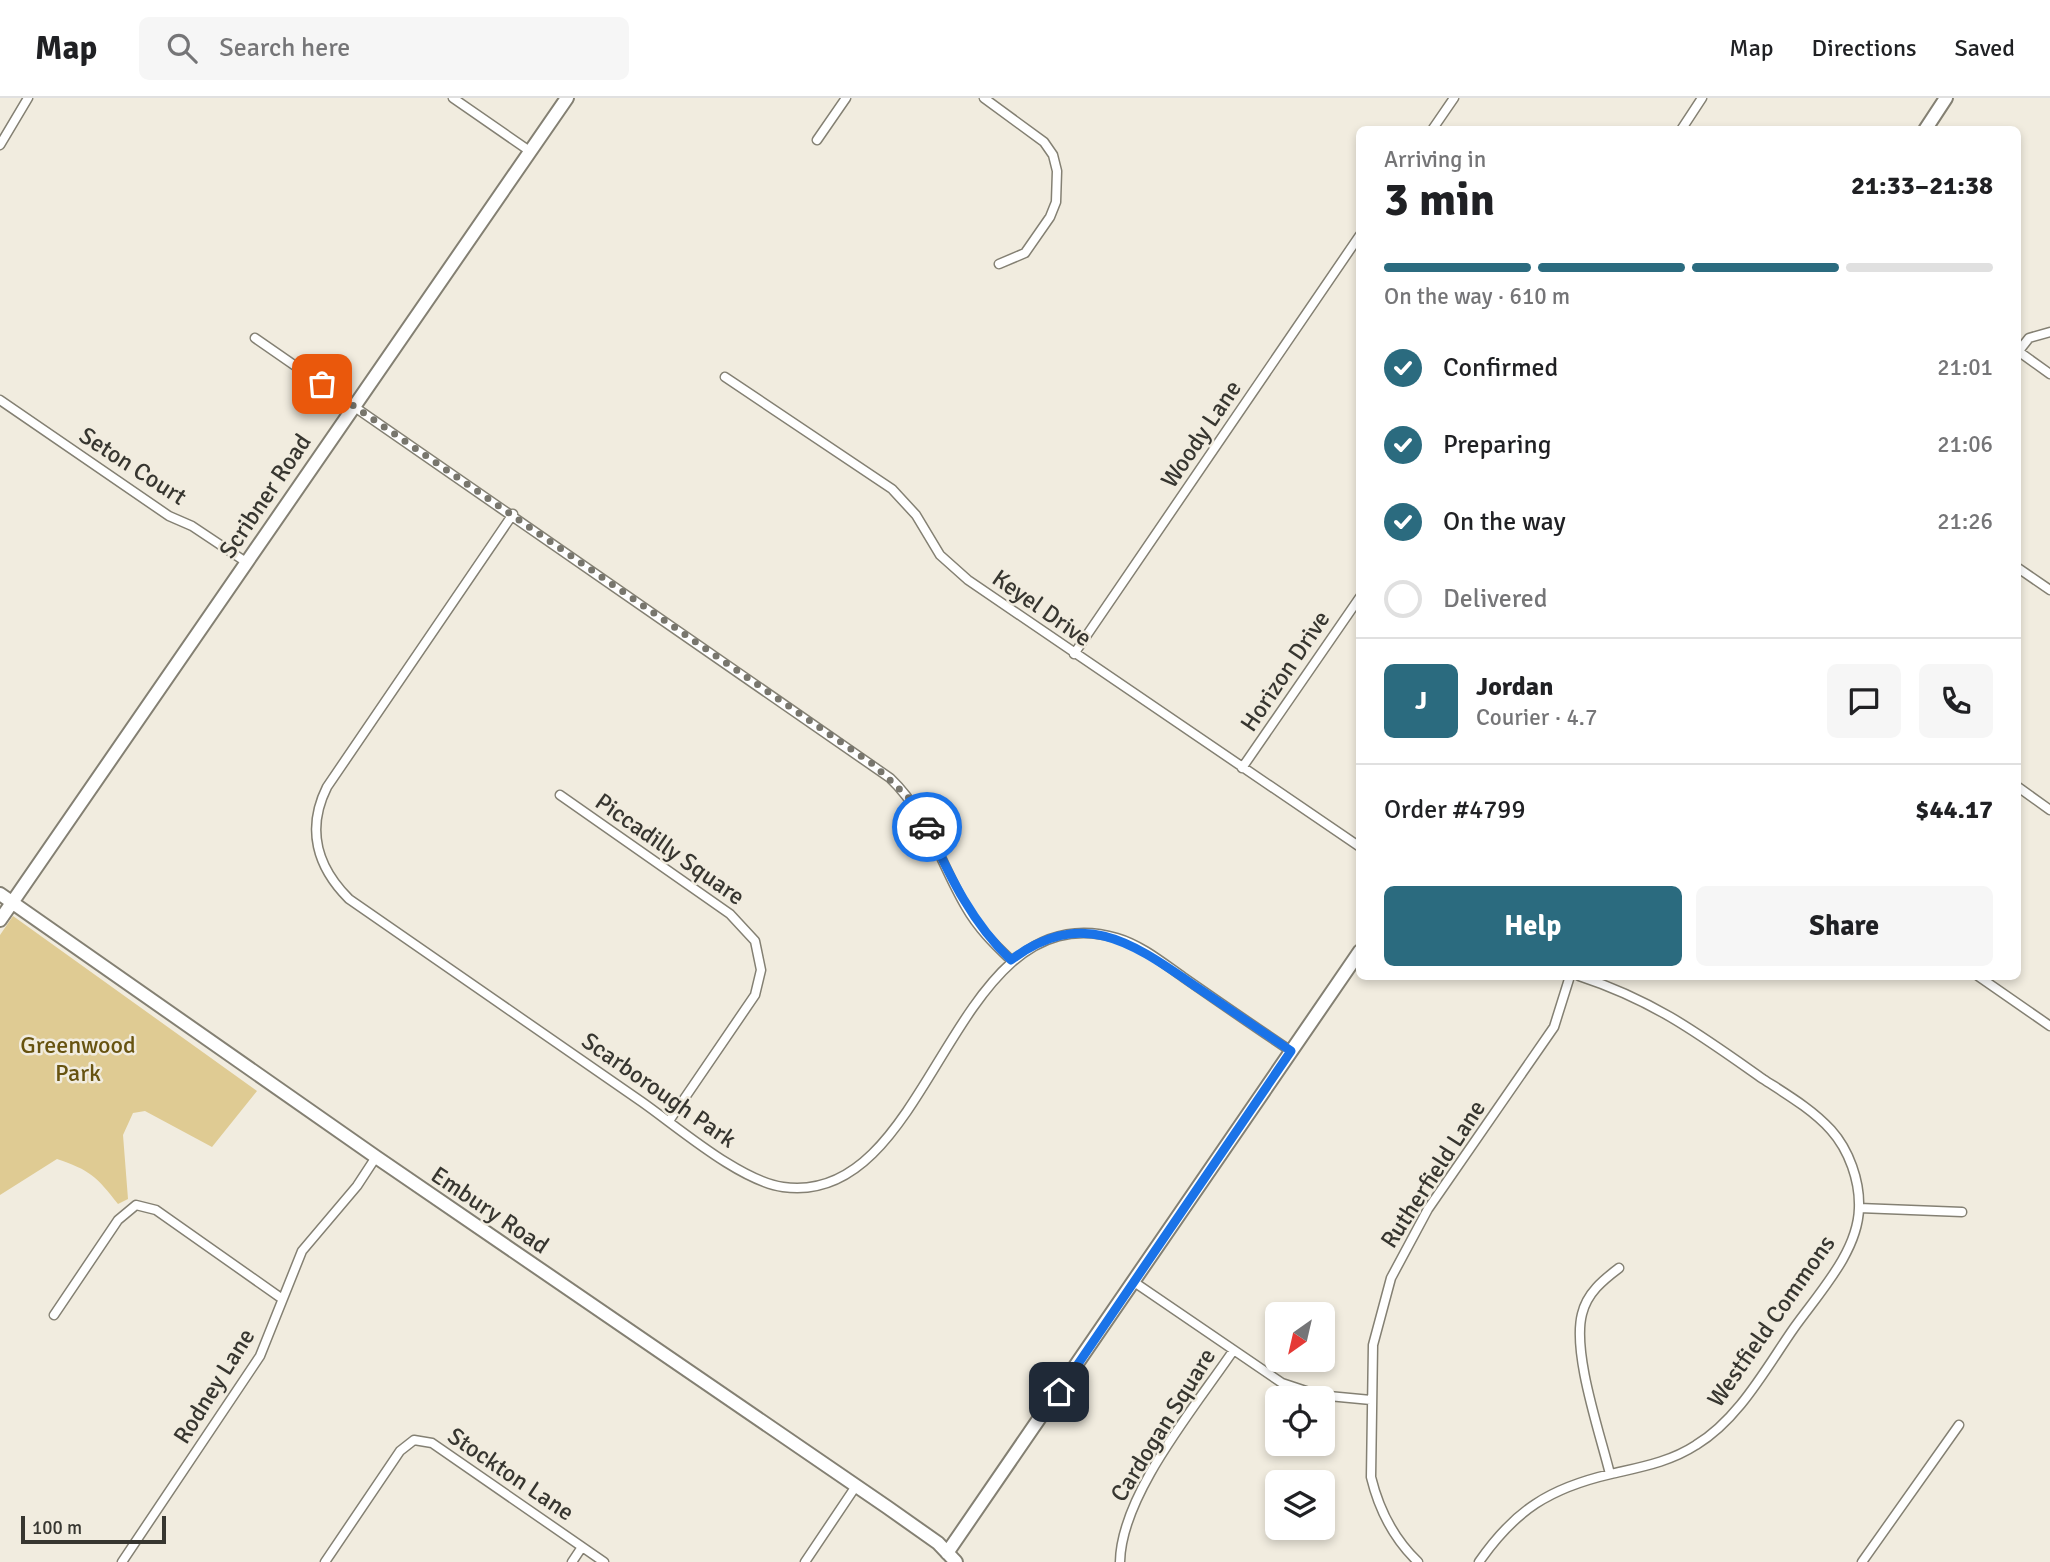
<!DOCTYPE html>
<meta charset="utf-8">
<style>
:root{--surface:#fff;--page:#f6f6f6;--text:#202124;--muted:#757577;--line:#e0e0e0;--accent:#2b6b7f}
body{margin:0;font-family:Signika,sans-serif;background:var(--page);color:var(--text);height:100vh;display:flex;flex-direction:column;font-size:26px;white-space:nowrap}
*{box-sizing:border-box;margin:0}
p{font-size:23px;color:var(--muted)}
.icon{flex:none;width:38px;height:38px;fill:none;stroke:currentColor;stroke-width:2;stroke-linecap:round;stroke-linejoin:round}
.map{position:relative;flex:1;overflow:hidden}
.drawer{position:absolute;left:1356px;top:28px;width:665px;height:854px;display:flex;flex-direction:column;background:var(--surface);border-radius:10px;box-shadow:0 4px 10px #0003}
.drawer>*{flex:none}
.needle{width:46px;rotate:214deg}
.controls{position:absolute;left:1265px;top:1204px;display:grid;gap:14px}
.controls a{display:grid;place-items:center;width:70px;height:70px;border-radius:10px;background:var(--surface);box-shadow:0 4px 10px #0003;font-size:35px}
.scale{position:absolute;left:21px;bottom:18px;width:145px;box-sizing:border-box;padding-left:7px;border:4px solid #373630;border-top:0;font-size:19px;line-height:24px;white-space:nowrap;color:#373630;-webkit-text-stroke:5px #f1ecdf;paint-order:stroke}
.pin{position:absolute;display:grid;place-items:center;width:60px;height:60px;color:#fff;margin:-30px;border-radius:14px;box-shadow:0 4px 10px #0006}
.courier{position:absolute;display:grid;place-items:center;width:70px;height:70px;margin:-35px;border:5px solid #1a73e8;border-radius:50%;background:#fff;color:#222;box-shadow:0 2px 9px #0007}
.overview em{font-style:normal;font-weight:800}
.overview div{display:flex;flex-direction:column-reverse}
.overview{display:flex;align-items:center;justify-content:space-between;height:119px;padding:0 28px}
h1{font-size:46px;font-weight:800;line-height:52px}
.bar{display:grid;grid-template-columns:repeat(4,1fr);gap:10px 7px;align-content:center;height:84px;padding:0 28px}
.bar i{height:9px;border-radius:5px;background:var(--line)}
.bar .active{background:var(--accent)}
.bar p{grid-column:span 4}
.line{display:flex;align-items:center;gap:18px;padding:0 28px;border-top:2px solid var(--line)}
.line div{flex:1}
.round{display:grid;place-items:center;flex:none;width:74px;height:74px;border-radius:10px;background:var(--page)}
ol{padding:0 28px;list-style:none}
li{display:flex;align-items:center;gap:21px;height:77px}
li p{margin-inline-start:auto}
li .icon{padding:7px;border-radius:50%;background:var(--accent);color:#fff;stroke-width:4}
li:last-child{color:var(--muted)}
li i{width:38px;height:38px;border:4px solid var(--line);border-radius:50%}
.button{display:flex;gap:14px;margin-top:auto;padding:14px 28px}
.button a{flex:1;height:80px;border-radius:10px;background:var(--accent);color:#fff;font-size:28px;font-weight:800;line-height:80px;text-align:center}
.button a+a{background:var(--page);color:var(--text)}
header{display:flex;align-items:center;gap:42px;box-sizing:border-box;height:98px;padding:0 35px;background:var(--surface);border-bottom:2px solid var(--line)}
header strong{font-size:33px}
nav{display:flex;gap:38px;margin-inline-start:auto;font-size:24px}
.search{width:490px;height:63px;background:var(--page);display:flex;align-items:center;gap:18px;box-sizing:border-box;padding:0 24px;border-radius:10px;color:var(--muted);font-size:26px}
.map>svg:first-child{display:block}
</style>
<header>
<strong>Map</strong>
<div class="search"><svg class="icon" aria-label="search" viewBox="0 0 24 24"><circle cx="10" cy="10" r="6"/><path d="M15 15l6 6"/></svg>Search here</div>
<nav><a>Map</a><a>Directions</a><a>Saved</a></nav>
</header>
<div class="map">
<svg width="2050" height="1464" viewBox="0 0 2050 1464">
<rect width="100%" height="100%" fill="#f1ecdf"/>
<!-- green -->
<path fill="#dfcb93" d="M13,818L257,993L212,1049L145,1013L133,1015L123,1037L128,1101L118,1106C97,1079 90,1072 57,1061L0,1097V837Z"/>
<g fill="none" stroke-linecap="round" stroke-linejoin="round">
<defs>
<path id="street" d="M453,0L531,54
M984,0L1044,44L1053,57L1057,73L1056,104L1050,119L1025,155L999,166
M1432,32L1454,0
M1681,32L1702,0
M817,42L846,0
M0,47L28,0
M255,240L890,680C928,716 940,765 966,809C978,830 994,846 1011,862
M2018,253L2050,276
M2018,254L2029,240L2050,234
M725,279L892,391L916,417L940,457L968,482L1360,749
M0,302L169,418L192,428L246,464
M513,416L327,689C306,731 317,769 349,801C447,869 544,936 642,1004C679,1030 740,1083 783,1089C935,1111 949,791 1117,840C1141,847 1163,865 1183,879C1219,904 1255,929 1291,953
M2018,470L2050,492
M1074,556L1360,137
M1242,670L1360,499
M2018,689L2050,712
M560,697L730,816L755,843L761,872L755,897L669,1023
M1978,878L2050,928
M1859,1110L1962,1114
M1134,1184L1282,1285L1318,1297L1371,1302
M54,1217L118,1122L136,1107L156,1112L281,1200
M1610,1376C1600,1335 1572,1255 1582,1216C1587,1195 1603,1182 1619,1170
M122,1464L260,1258L302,1153L357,1088L376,1059
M325,1464L400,1353L414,1342L432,1345L604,1464
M572,1464L582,1449
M805,1464L856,1388
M1120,1464C1121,1397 1195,1309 1233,1253
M1418,1464C1393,1440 1379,1412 1371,1379L1373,1247L1391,1180L1428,1111L1554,929L1570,878
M1479,1464C1515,1412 1550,1390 1611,1376C1641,1369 1670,1364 1696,1347C1739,1321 1766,1270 1794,1230C1818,1196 1858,1154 1859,1110C1860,1083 1849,1052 1831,1032C1812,1011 1786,996 1763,981C1699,936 1655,903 1579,878
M1862,1464L1959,1327"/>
<path id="secondary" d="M1925,32L1946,0
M0,796L376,1059L887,1409L938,1445L956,1464
M0,822L567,0
M947,1455L1360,853"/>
</defs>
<!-- street casing -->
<use href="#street" stroke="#848073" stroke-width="11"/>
<!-- secondary casing -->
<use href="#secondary" stroke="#848073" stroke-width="16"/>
<!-- street -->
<use href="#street" stroke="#fff" stroke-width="8"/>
<!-- secondary -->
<use href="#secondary" stroke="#fff" stroke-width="12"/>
</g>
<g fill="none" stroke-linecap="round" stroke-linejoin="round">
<!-- done -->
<path stroke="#78766d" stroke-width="7" stroke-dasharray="0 12.6" d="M322,286L874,667L911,702L927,729"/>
<!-- route -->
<path stroke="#1a73e8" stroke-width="9" d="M927,729C950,778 971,824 1011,862C1084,807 1135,847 1198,890C1229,911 1260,932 1291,953L1059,1294"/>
</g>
<g text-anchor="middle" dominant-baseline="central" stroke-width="5" stroke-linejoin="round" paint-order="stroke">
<!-- street labels -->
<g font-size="24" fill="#373630" stroke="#f1ecdf">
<text transform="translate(1201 336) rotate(-56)">Woody Lane</text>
<text transform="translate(133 368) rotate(33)">Seton Court</text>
<text transform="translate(265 398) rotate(-56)">Scribner Road</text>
<text transform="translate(1042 510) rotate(35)">Keyel Drive</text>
<text transform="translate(1285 573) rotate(-56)">Horizon Drive</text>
<text transform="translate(670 751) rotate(35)">Piccadilly Square</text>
<text transform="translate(659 992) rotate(35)">Scarborough Park</text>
<text transform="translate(1433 1076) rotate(-57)">Rutherfield Lane</text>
<text transform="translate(490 1112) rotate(34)">Embury Road</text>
<text transform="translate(1771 1223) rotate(-55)">Westfield Commons</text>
<text transform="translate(214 1288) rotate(-58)">Rodney Lane</text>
<text transform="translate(1163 1327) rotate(-58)">Cardogan Square</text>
<text transform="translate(511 1376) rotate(34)">Stockton Lane</text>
</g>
<!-- park labels -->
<g font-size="24" fill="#675310" stroke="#f1ecdf">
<text x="78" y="947">Greenwood<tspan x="78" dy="28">Park</tspan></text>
</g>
</g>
</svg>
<div class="controls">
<a><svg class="needle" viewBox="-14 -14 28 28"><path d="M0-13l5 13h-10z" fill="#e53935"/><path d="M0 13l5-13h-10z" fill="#757577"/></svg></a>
<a><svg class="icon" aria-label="locate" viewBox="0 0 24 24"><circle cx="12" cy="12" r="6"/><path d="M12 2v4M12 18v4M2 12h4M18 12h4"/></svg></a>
<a><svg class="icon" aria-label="layers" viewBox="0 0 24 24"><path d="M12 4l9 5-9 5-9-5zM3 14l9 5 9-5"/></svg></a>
</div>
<div class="scale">100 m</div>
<div class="pin" style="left:322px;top:286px;background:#ea580c"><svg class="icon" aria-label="bag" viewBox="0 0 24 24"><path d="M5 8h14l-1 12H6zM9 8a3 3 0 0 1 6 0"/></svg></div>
<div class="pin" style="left:1059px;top:1294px;background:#1f2937"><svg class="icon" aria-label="home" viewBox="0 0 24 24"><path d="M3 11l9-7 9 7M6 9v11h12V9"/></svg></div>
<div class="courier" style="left:927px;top:729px"><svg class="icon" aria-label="car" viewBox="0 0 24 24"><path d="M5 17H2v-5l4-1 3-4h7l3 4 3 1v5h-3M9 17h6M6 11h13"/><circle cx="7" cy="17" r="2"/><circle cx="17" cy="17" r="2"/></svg></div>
<section class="drawer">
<div class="overview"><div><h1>3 min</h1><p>Arriving in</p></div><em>21:33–21:38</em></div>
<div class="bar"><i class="active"></i><i class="active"></i><i class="active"></i><i></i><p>On the way · 610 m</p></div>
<ol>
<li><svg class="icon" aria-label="check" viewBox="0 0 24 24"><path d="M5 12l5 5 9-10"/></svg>Confirmed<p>21:01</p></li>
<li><svg class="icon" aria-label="check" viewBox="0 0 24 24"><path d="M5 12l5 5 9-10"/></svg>Preparing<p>21:06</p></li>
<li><svg class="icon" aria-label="check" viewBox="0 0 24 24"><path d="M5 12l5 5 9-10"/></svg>On the way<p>21:26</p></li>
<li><i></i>Delivered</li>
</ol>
<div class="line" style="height:126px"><b class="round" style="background:var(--accent);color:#fff">J</b><div><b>Jordan</b><p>Courier · 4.7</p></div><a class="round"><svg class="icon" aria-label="chat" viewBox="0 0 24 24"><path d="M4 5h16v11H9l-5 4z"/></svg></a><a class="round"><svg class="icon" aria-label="phone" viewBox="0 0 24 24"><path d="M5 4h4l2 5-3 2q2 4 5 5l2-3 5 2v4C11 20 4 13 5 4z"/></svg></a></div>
<div class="line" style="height:91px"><div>Order #4799</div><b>$44.17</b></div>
<div class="button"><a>Help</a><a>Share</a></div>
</section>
</div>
